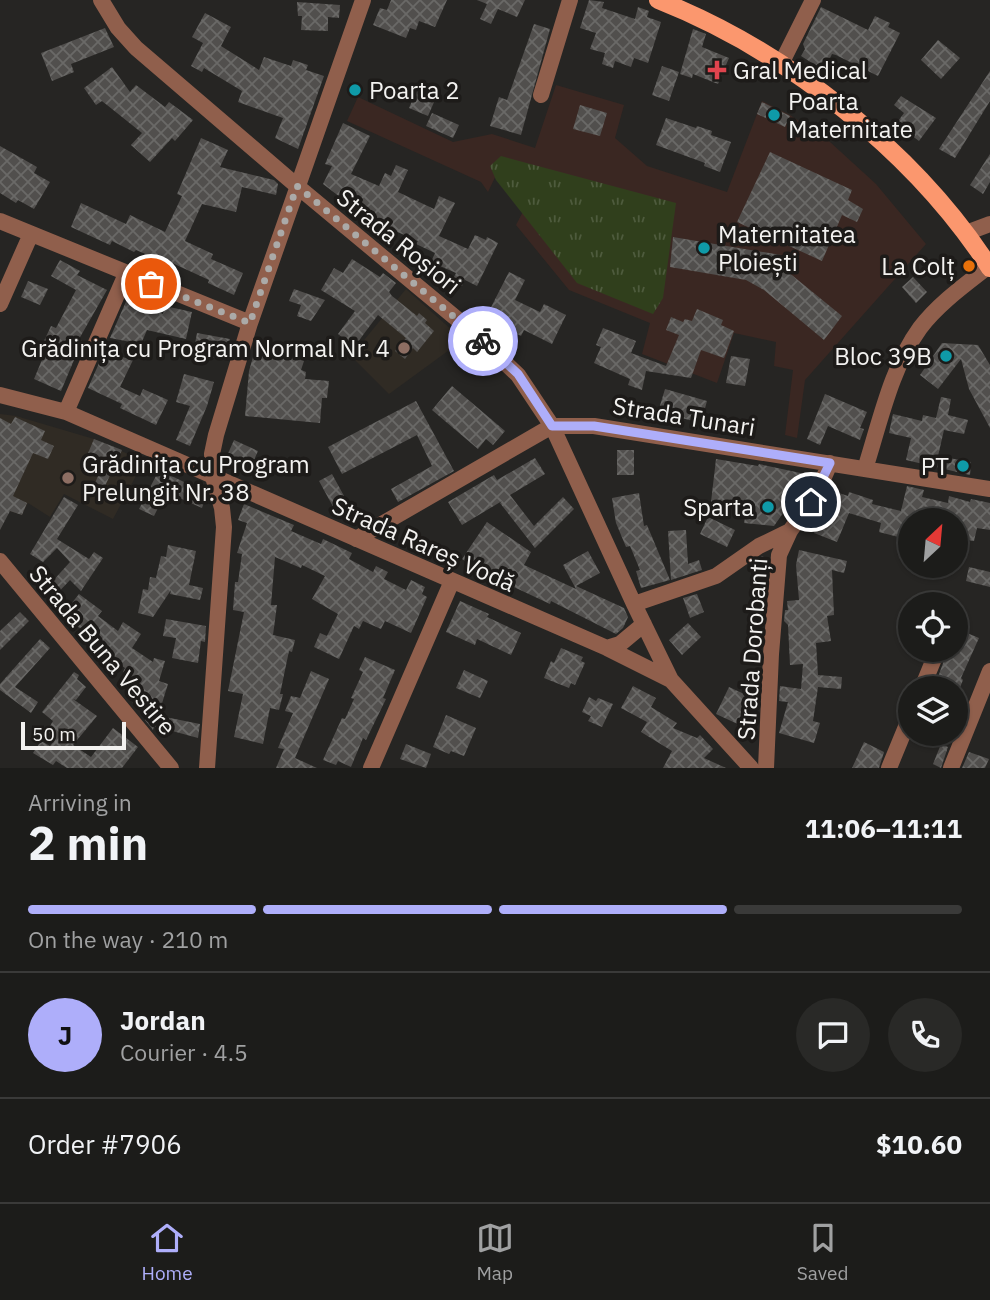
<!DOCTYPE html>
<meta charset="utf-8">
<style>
:root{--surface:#1c1c1a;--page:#292927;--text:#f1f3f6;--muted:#a0a1a2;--line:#3a3a39;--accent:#aeaefa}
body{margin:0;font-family:"IBM Plex Sans",sans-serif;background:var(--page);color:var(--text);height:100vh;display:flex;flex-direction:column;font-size:26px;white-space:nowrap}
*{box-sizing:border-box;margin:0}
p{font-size:23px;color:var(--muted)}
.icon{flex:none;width:38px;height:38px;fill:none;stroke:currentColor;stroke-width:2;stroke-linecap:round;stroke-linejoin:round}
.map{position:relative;height:768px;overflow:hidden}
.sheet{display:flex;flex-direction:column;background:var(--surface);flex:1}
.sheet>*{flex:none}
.needle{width:46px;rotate:26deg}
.controls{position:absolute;left:898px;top:508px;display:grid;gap:14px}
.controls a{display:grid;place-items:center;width:70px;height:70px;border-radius:50%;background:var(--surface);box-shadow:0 2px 5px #0004,0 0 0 2px var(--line);font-size:35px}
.scale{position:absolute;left:21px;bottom:18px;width:105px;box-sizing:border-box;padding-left:7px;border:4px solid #f3f2f0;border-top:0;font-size:19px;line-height:24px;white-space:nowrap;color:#f3f2f0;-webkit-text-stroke:5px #1d1b19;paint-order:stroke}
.pin{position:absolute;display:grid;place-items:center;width:60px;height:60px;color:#fff;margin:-30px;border:4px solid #fff;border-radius:50%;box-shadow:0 2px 7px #0007}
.courier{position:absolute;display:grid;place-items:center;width:70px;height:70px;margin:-35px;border:5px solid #aeaefa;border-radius:50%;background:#fff;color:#222;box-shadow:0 2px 9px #0007}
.summary em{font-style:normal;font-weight:700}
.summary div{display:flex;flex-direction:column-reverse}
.summary{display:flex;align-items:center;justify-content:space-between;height:119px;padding:0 28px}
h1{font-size:46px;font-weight:700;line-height:52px}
.bar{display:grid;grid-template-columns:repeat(4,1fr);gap:10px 7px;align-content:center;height:84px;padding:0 28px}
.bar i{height:9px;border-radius:5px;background:var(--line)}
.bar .active{background:var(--accent)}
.bar p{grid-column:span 4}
.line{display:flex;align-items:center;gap:18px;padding:0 28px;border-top:2px solid var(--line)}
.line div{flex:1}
.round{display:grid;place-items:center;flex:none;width:74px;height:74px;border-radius:37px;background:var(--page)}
.tab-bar{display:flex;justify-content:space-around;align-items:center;height:98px;border-top:2px solid var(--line);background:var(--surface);font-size:19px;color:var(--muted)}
.tab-bar a{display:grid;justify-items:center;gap:4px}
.tab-bar .active{color:var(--accent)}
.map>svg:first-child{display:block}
</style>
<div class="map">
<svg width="990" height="768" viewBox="0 0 990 768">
<defs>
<pattern id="grass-tufts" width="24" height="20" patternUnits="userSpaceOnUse" patternTransform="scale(1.75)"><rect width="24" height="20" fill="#303f1c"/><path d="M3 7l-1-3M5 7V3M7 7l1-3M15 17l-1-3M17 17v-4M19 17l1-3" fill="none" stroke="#4e5b3d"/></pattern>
<pattern id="building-cross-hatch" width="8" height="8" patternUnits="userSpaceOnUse" patternTransform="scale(1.75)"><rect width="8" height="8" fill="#514f4d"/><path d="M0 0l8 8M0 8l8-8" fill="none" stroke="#6a6967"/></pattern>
</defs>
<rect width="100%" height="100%" fill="#262523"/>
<!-- built -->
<path fill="#302b24" d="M406,289L463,340L389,394L351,356Z
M0,414L16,416L94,439L144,461L113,519L64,494L50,517L28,503L22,515L9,511L0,530Z"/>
<!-- medical -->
<path fill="#3a2722" d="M352,82L362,87L358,97L453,142L492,134L535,148L556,85L624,105L615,138L647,166L727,192L762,101L790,115L830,142L876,184L926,244L805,380L797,438L785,435L793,370L774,366L776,342L734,333L717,383L642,354L650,323L569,290L516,225L543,173L500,167L488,192L481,182L347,121L358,97L348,92Z"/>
<!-- grass -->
<path fill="url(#grass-tufts)" d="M501,156L676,203L663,298L653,314L577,283L496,180L490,166Z"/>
<!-- building -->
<path fill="url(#building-cross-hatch)" d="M391,0H447L435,27L419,21L416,30L410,28L406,38L373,25L380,8L387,10Z
M477,0H525L517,17L498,9L491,24L480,19L487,4Z
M589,0L604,2L602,8L635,19L638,7L649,11L647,17L661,22L648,63L634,58L631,67L615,61L613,68L602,64L605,53L590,49L596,33L580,28Z
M297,2L340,5L339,18L328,17V31L301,30L302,16H298Z
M821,7L868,30L875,16L890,23L888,27L900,33L878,76L836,55L832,54L827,64L824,62L820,68L801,56L805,49L803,44Z
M205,13L231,27L221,46L259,70L264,57L291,66L293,60L308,65L306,70L324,76L298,149L275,138L283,118L238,102L242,91L204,68L202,72L191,66L203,43L192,37Z
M534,24L550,29L521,135L490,126L499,97L507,100Z
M105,28L114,47L71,64L74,72L52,81L41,53Z
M693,29L706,34L702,47L729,58L718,84L693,74L692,78L680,74Z
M938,40L960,58L941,79L921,60Z
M662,66L679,72L669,101L652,95Z
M112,67L130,92L136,85L165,107L169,102L193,120L175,141L172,138L150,162L131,145L142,133L102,101L96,105L84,88Z
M990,71V101L955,158L939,149Z
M352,82L362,87L358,97L348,92Z
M419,85L438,93L428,116L409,108Z
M901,96L936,118L919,141L896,124L904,113L894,105Z
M762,102L790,116L785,127L757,114Z
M580,105L607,113L600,136L573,129Z
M432,113L459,125L453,138L426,126Z
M666,118L696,128L697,126L712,131L711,135L731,142L720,172L704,166L705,163L656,145Z
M343,123L370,136L351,174L379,186L385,173L391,176L396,165L408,170L398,192L434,209L439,196L455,203L439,236L468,249L475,235L486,240L487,237L498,243L477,286L465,280L462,286L452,281L456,273L431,262L435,253L416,244L418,241L386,227L388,224L373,217L375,212L340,197L323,184L332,166L325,164Z
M201,138L228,150L220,167L274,180L278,184L276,195L242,187L236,212L202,204L185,241L213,254L211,259L243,273L234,295L208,283L209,280L170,262L169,264L136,250L134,252L112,241L110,245L71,227L81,203L126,224L130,215L165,232L182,196L177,194Z
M0,146L37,167L34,173L50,182L34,209L18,200L16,203L0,193Z
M770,152L852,190L848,200L863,209L857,222L842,215L822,261L737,222Z
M990,154V182L983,194L970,185Z
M673,237L781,255L777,263L842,316L824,340L764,290L746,280L670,267Z
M352,259L380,277L383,273L396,283L389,292L392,296L417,316L419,313L427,320L425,323L434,331L417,352L413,348L405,359L395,351L406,338L378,315L354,347L338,334L355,311L321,290L334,268L343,273Z
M60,260L80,271L77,275L107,290L79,339L82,341L61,391L34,379L49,343L44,341L51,326L56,328L76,290L51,276Z
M509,272L525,280L515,300L540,312L544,304L566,315L552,344L524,330L521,336L503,327L505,324L487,315Z
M913,277L927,292L916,303L902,287Z
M28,281L48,289L40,305L21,297Z
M294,289L325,300L311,321L297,316L301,305L289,301Z
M128,297L163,314L165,306L192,312L186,339L147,330L141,344L110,338Z
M697,309L723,320L721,325L734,331L724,358L701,350L691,378L646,371L642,390L628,385L630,379L594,363L601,347L596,345L603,328L636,341L631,353L666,366L679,335L666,330L671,317L683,322L685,319L692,321Z
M197,333L230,339L225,360L193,354Z
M257,343L278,345L304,361L301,370L306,372L305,379L329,381L327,398H322L320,423L245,416L249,371Z
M942,343L978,345L990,365V428L969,389L961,359L938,389L920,375Z
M104,352L133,360L120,387L140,396L143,389L168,400L156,425L120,408L122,404L88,388Z
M731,356L750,359L745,386L726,383Z
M184,374L214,382L207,406L190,446L176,440L190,406L176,402Z
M452,386L505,431L493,445L486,439L478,449L432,410Z
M665,389L707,401L701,423L658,412Z
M825,394L867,412L860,428L864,429L860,440L828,426L820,445L807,439Z
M941,397L951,399L948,415L968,420L964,434L944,430L938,456L971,462L970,475L906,460L911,438L889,433L893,414L922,421L923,415L936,418Z
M416,401L454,471L398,502L391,489L432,466L417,435L342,474L328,447Z
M15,417L45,431L41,440L54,446L48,459L33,453L13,496L27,503L22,515L10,511L0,530V418L11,424Z
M94,439L122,450L105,486L95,483L99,474L86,468L90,458H86Z
M234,440L258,451L250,469L226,458Z
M617,450H634V475H617Z
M535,458L545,474L510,495L534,526L563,497L574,509L535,548L500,503L502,501L462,525L448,502L494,475L497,480Z
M716,459L758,466L759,464L810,475L774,526L744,523L747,508L711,502Z
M159,470L207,493L202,508L166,492L154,516L139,509Z
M332,474L349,505L336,512L319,481Z
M907,486L924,490L922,497L948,503L949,496L970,502L971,499L990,503V530L977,528L974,541L956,538V520H910V540L879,532L881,523L849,513L837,542L814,533L818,524L814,523L820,509L832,514L839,493L848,496L849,492L873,500L872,504L901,511Z
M639,493L644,526L647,525L670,580L641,588L636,571L640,570L630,546L626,547L616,523L612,498Z
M64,497L78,505L57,539L89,559L94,552L103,558L81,591L70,580L51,600L41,594L70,562L57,548L43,562L30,554Z
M244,504L294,525L291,531L321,544L323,539L352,553L349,559L373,572L376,566L388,572L384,579L406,590L411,580L425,587L422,594L427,597L411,633L385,621L381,629L363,621L359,629L354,626L339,659L314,647L320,633L327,636L338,614L312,599L325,576L302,565L301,568L275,557L271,605H277L273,635L295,640L292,652L289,651L280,694H283L279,710L270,708L263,744L234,737L243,694L228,691L244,612L233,610L235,582H238L242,554L237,553L247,523L238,520Z
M708,517L735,530L727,547L700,534Z
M487,522L531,552L524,565L576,589L563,565L588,551L600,573L576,586L624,608L628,617L623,628L616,634L551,601L550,604L482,572L462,559Z
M686,530L688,564L699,560L702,570L671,580L668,531Z
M168,545L196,551L189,585L203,588L200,600L170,594L171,590L153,617L138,613L143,589L148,590L150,577L156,578L161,556L166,557Z
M799,550L847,561L844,573L832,570L834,615L827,616L831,641L816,643L818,675L842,677L841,689L818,687L813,721L820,723L814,743L779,733L788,702L779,701L780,686L801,689L803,664L790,665L788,625L784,621L785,610H788L787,601L799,600L796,565Z
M762,556L768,559L763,570L751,564Z
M969,567L990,572V587L966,581Z
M79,594L102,611L98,616L118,631L123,622L141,634L132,648L153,662L154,658L165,661L159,681L168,684L159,713L160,716L200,724L198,738L154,726L153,730L145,720L149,709L132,703L143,688L123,672L125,668L106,655L109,650L70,621L75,614L67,609Z
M697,594L704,612L690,618L683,598Z
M460,601L489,614L487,617L521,633L511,655L477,639L475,645L446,632Z
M20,612L29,621L0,650V631Z
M166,619L206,626L205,642L201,641L198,663L172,658L176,638L163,636Z
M688,623L701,637L682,655L669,640Z
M967,633L979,638L961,678L963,680L959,690L937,680L948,649H956V641L962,644Z
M40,639L50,648L15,687L38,702L31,713L0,690V684Z
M561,648L583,657L581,661L585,663L575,685L571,683L569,688L544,678L551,661L554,663Z
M365,657L395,670L383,698L386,699L366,740L363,738L351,767L338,761L336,765L323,760L342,718L345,719L354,699L351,698L363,672L359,670Z
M464,670L488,681L480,698L456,688Z
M311,671L329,679L295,758L317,768H276L284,749L278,748L293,713L285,711L291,696L300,698Z
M74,672L79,675L77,679L86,687L76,700L73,699L97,716L73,745L91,757L113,728L138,747L122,768H67L56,761L53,765L33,753L41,741L50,746L56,738L47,731L53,721L42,712Z
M633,686L656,698L651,707L677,723L673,728L697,738L700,735L713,749L704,758L726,768H663L672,751L641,732L647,722L621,708Z
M729,687L755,699L742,726L716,714Z
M589,697L596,701L598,698L613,704L602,727L588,721L591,716L582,712Z
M446,715L476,728L464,756L451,751L449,754L433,747Z
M864,742L884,752L879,768H852Z
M406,744L431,754L426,768L400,759Z
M941,744L948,747L941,768L933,764Z
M969,752L989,759L985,768H962Z"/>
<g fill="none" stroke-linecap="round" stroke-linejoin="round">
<!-- minor -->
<path stroke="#905f4c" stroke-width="16" d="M101,0L118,28L136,48L297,186L475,334L518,375L552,426L634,604L671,680L751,768
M781,64L813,0
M541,95L570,0
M0,221L250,323
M966,233L990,224
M0,304L31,234
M0,395L66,412L607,648L671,680
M66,412L126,274
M865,469C880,422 891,368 920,328C938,304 966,284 989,266
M356,539L552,426H594L990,489
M0,561L171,768
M634,604L716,576L759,546L790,531
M607,648L620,644L644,624
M922,688L938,649
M207,768L224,527L222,508L213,477L212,454L216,435L250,323L363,0
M371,768L452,581
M766,768L771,654L779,555L790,531L818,491L830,463
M889,768L910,717
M951,768L990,671"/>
<!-- major -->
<path stroke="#fb976e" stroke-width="18" d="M658,0C787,51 915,152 990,268"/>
</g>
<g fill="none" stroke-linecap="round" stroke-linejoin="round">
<!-- done -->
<path stroke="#abaaa8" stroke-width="7" stroke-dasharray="0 12.6" d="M151,284L250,323L297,186L483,341"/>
<!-- route -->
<path stroke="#aeaefa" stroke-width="9" d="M483,341L518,374L552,426H594L830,463L811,502"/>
</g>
<!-- markers -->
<path fill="#e0444e" stroke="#1d1b19" stroke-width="2.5" d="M713.5 59.5h7v7h7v7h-7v7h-7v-7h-7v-7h7z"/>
<g fill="#0f9aa8" stroke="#1d1b19" stroke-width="2.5">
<circle cx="355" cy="90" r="7"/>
<circle cx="774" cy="115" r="7"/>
<circle cx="704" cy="248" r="7"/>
<circle cx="946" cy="356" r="7"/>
<circle cx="963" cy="466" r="7"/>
<circle cx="768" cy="507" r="7"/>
</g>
<circle fill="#e8710a" stroke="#1d1b19" stroke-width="2.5" cx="969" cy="266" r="7"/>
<g fill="#8d6e63" stroke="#1d1b19" stroke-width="2.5">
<circle cx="404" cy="348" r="7"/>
<circle cx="68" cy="478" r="7"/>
</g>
<g text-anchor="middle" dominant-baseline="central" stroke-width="7" stroke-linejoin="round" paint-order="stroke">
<!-- poi labels -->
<g font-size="24" fill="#f3f2f0" stroke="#1d1b19" text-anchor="start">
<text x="733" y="70">Gral Medical</text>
<text x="369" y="90">Poarta 2</text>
<text x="788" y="101">Poarta<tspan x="788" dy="28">Maternitate</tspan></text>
<text x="718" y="234">Maternitatea<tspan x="718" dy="28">Ploiești</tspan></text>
<text x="955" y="266" text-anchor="end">La Colț</text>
<text x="390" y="348" text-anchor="end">Grădinița cu Program Normal Nr. 4</text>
<text x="932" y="356" text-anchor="end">Bloc 39B</text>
<text x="82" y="464">Grădinița cu Program<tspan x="82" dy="28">Prelungit Nr. 38</tspan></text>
<text x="949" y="466" text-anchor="end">PT</text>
<text x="754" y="507" text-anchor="end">Sparta</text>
</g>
<!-- street labels -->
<g font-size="24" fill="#f3f2f0" stroke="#1d1b19">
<text transform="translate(399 241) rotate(39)">Strada Roșiori</text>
<text transform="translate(684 416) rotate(9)">Strada Tunari</text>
<text transform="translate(424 544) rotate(24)">Strada Rareș Vodă</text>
<text transform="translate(752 649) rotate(-86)">Strada Dorobanți</text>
<text transform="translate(103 650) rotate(50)">Strada Buna Vestire</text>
</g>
</g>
</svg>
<div class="controls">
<a><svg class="needle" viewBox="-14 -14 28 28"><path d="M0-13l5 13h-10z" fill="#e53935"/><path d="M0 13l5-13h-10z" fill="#a0a1a2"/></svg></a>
<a><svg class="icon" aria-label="locate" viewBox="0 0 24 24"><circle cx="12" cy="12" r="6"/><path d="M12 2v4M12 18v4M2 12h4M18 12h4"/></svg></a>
<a><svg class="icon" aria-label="layers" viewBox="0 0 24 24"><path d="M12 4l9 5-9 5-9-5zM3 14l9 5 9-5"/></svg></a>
</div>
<div class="scale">50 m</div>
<div class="pin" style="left:151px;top:284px;background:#ea580c"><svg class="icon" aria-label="bag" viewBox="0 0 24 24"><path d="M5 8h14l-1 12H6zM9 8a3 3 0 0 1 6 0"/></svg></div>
<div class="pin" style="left:811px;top:502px;background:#1f2937"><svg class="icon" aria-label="home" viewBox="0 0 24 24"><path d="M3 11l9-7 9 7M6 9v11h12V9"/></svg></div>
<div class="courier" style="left:483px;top:341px"><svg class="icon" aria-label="bike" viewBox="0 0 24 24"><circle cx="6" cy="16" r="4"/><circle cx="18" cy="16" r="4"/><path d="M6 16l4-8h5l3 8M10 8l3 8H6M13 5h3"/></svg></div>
</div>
<section class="sheet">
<div class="summary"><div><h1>2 min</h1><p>Arriving in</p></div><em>11:06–11:11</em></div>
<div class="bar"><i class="active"></i><i class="active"></i><i class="active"></i><i></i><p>On the way · 210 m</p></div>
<div class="line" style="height:126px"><b class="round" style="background:var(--accent);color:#111">J</b><div><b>Jordan</b><p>Courier · 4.5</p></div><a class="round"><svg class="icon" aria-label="chat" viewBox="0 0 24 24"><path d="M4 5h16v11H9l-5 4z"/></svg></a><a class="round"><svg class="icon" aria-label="phone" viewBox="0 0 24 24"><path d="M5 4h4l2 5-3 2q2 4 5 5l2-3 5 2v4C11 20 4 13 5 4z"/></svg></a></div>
<div class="line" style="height:91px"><div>Order #7906</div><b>$10.60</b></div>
</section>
<nav class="tab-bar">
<a class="active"><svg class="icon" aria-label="home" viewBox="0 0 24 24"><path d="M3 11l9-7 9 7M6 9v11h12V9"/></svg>Home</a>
<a><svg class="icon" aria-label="map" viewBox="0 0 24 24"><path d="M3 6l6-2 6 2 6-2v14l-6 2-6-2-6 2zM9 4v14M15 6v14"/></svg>Map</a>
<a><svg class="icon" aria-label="saved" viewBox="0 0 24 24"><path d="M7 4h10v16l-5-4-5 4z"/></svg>Saved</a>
</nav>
